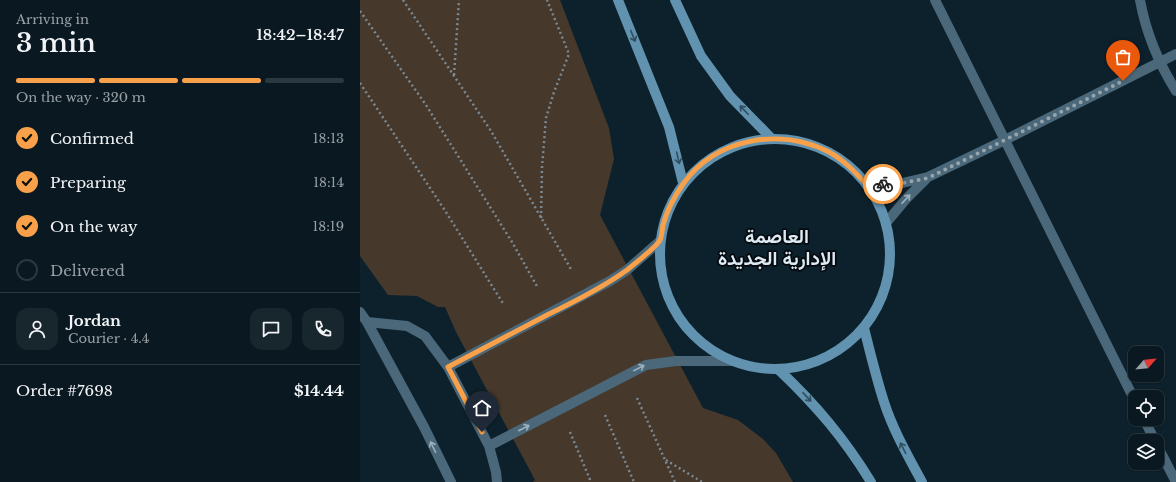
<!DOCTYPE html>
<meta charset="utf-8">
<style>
:root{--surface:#0a1921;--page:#18262e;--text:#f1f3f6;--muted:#99a0a5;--line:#2a383f;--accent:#f8a14a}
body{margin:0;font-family:"Libre Baskerville",Vazirmatn,serif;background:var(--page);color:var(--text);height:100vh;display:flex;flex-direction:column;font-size:15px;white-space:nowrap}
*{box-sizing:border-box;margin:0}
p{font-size:13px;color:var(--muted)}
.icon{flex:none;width:22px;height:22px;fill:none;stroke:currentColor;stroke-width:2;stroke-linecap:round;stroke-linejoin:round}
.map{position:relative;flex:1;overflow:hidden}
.drawer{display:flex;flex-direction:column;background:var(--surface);width:360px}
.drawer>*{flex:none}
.needle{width:26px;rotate:63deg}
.controls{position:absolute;left:768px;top:346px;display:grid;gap:8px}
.controls a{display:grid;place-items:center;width:36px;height:36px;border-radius:8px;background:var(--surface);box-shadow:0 1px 3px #0004,0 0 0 1px var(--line);font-size:20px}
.pin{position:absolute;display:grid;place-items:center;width:34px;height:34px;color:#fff;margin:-41px -17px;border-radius:50% 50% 50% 0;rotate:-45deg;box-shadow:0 0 4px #0007}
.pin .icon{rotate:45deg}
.courier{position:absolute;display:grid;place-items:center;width:40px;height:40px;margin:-20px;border:3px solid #f8a14a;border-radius:50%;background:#fff;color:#222;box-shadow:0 1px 5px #0007}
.overview em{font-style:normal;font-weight:600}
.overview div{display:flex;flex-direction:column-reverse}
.overview{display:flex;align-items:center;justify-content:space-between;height:68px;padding:0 16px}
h1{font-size:26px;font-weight:600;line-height:30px}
.bar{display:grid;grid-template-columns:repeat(4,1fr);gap:6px 4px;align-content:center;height:48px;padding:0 16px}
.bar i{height:5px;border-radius:3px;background:var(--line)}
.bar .active{background:var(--accent)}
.bar p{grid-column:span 4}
.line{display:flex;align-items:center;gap:10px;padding:0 16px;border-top:1px solid var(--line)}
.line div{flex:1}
.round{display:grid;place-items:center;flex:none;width:42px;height:42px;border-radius:12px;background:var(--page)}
ol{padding:0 16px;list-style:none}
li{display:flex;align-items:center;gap:12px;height:44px}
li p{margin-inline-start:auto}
li .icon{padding:4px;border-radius:50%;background:var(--accent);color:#111;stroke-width:4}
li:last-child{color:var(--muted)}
li i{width:22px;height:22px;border:2px solid var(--line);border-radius:50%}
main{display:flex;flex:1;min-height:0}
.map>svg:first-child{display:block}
</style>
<main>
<section class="drawer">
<div class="overview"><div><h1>3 min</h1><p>Arriving in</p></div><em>18:42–18:47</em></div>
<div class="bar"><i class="active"></i><i class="active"></i><i class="active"></i><i></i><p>On the way · 320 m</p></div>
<ol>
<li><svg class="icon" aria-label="check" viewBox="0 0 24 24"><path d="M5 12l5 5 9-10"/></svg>Confirmed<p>18:13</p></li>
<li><svg class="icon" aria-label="check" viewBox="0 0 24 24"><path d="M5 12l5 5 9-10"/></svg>Preparing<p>18:14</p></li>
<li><svg class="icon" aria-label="check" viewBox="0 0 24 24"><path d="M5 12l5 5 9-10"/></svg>On the way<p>18:19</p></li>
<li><i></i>Delivered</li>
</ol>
<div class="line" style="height:72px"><a class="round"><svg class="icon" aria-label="person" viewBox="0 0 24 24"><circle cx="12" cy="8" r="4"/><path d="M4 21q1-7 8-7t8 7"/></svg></a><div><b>Jordan</b><p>Courier · 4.4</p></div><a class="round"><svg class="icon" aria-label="chat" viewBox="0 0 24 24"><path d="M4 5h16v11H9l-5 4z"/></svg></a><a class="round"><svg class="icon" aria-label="phone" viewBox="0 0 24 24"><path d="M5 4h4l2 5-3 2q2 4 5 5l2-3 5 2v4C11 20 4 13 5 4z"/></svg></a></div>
<div class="line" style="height:52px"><div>Order #7698</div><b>$14.44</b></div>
</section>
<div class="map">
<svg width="816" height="482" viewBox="0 0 816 482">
<rect width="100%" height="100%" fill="#0d212c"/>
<!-- park -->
<path fill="#46382b" d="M0,0H200L249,128L254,159L240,215L343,408L378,420L403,439L416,453L433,482H173L175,480L96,332L85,307H78L57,296L28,295L0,256Z"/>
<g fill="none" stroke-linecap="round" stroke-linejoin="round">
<!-- path -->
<path stroke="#7a8993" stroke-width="2.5" stroke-dasharray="2 3" stroke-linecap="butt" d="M43,0L131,131L212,271
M0,11L66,105L152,242L178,288
M94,75L99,0
M0,83L84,209L144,305
M181,218L182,167L186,118L194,92L209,54L187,0
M277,398L315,482
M245,415L274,482
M210,432L231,482
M306,460L342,482"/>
<!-- minor -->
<path stroke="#4a687a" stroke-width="10" d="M780,0C786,33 798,62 816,91
M506,184H538L568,177L645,140L816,54
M526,223L546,199L566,179
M0,312L7,322L64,427L91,482
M7,322L47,326L65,336L88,367L129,446L136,472L137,482
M88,367L250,281L267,270L300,241
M129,446L286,365L316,361H371"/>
<!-- tertiary -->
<path stroke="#4a687a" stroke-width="10" d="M575,0L775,401
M784,419L795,441
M797,445L816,482"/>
<!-- secondary -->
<path stroke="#6192af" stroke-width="10" d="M258,0L309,127L323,183
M315,0L341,56L370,96L411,138
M300 254a115 115 0 1 1 230 0a115 115 0 1 1-230 0Z
M504,328C510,352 516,377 524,402C533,430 548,456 562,482
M419,370C456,405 484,438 511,482"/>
</g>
<!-- one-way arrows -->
<defs><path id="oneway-shaft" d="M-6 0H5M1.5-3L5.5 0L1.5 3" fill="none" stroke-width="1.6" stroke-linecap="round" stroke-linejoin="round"/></defs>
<g stroke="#324e5e">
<use href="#oneway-shaft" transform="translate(273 36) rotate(68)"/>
<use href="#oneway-shaft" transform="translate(384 110) rotate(-134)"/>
<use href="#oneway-shaft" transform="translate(318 158) rotate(77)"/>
<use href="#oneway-shaft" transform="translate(447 397) rotate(47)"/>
<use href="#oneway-shaft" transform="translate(543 448) rotate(-117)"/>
</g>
<g stroke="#9bb0bc">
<use href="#oneway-shaft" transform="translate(546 199) rotate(-47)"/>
<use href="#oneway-shaft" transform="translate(279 368) rotate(-27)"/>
<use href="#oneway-shaft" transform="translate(164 428) rotate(-27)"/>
<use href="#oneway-shaft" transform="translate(73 447) rotate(-116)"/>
</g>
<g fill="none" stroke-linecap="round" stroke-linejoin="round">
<!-- done -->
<path stroke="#95a4ad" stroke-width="4" stroke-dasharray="0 7.2" d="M523,184H538L568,178L645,140L763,81"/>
<!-- route -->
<path stroke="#f8a14a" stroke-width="5" d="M122,432L88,367C121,350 154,332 187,315C214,302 242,288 267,270C272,266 298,245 300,240C302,236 302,230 303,225C307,210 314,197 323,184C356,138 420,127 469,152C484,160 495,172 506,184H523"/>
</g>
<g text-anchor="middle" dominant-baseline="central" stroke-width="3.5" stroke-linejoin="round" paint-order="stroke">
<!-- town labels -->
<g font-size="19" font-weight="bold" fill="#deeaf2" stroke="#03090e">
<text x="417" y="236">العاصمة<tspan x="417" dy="22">الإدارية الجديدة</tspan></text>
</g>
</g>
</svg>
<div class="controls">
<a><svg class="needle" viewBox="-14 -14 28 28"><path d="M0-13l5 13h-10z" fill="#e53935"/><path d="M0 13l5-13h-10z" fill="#99a0a5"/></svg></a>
<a><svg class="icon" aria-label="locate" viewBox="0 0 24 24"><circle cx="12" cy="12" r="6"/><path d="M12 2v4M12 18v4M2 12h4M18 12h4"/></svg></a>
<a><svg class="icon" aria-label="layers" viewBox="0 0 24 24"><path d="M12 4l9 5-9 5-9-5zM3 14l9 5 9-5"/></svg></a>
</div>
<div class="pin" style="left:763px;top:81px;background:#ea580c"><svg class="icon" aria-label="bag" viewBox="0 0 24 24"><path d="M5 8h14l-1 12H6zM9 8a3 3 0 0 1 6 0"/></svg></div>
<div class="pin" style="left:122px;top:432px;background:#1f2937"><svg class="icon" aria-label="home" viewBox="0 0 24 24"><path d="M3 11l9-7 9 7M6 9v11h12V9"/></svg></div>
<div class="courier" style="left:523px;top:184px"><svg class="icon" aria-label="bike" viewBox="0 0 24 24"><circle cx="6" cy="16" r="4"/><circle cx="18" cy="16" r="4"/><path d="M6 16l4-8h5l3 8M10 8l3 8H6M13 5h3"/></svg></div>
</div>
</main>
